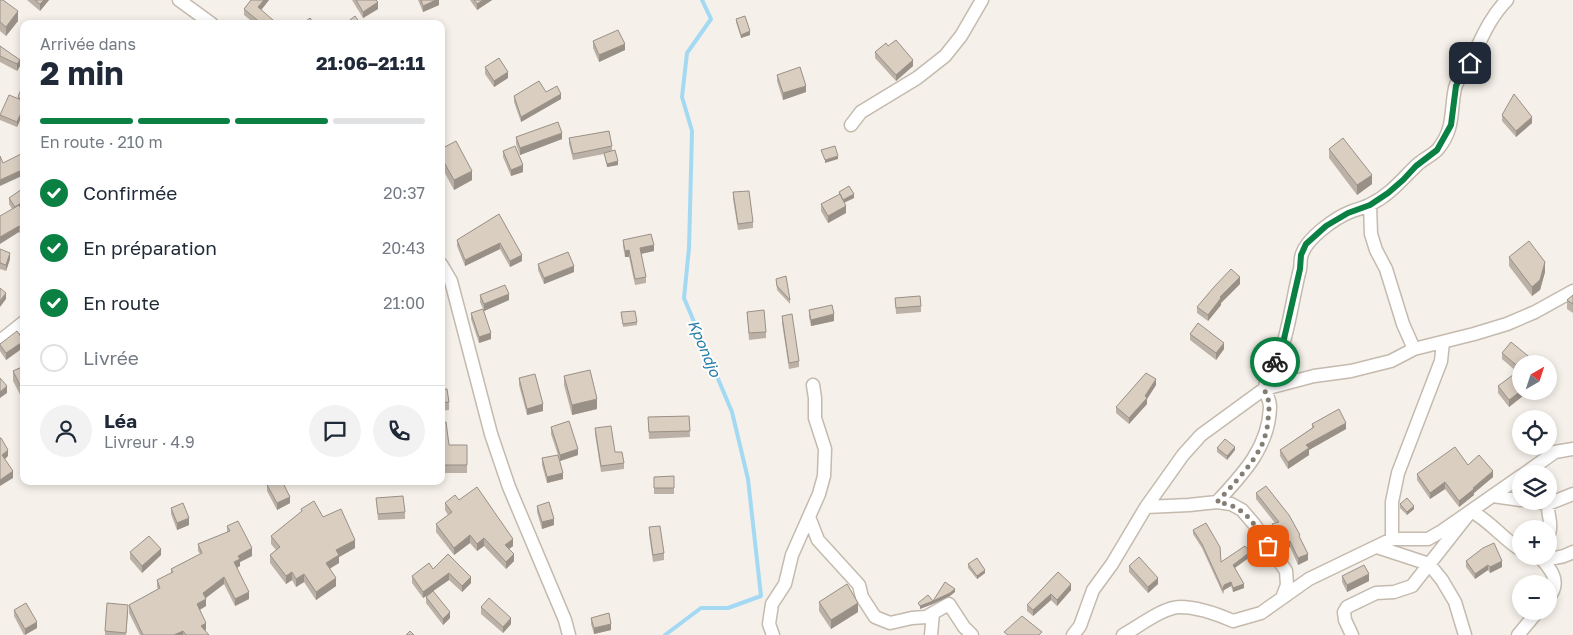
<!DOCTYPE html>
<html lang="fr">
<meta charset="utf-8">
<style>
:root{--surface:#fff;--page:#f2f2f3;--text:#1f2937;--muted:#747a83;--line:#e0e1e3;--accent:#0b8043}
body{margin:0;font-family:"Golos Text",sans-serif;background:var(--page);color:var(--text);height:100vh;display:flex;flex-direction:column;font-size:19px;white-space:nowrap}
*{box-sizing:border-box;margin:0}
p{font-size:16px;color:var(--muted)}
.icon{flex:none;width:28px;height:28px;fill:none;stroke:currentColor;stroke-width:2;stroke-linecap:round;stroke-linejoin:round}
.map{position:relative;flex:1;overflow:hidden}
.side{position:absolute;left:20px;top:20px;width:425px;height:465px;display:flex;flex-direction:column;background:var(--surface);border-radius:10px;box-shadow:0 2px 8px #0003}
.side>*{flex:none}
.needle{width:32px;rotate:39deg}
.buttons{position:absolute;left:1512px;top:355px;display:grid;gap:10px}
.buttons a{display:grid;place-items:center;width:45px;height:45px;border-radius:50%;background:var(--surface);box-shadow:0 2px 8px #0003;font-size:25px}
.pin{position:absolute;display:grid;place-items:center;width:42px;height:42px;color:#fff;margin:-21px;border-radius:10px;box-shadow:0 2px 8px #0006}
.courier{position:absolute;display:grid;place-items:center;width:50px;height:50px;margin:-25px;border:4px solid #0b8043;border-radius:50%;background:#fff;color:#222;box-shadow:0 1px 6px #0007}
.summary em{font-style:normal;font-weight:700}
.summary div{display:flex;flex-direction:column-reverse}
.summary{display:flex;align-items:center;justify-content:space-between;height:85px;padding:0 20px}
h1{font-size:32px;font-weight:700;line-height:38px}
.bar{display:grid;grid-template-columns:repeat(4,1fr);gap:8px 5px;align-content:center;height:60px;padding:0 20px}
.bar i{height:6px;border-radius:4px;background:var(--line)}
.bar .selected{background:var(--accent)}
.bar p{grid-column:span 4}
.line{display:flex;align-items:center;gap:12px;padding:0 20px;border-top:1px solid var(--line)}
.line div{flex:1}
.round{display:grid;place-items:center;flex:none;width:52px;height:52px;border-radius:26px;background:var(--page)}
ol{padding:0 20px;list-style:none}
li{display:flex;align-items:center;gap:15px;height:55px}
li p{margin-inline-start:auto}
li .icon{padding:5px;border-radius:50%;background:var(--accent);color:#fff;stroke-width:4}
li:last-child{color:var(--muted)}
li i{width:28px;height:28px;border:2px solid var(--line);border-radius:50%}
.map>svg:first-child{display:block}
</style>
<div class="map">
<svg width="1573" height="635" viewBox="0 0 1573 635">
<rect width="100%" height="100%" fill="#f5f0e9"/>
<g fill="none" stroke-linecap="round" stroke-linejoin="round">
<!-- stream -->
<path stroke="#a4d9f3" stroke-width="4" d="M665,635L701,608H728L761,596L748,479L732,412L684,298L689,248L692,131L682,97L687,53L711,19L702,0"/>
<defs>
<path id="street" d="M179,0L212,24
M851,125L861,112L917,78L945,56L961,36L982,0
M1370,205L1371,234L1376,250L1386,269L1403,324L1414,349
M441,264L451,281L491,434L509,487L565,620L569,635
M0,341L24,322
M1524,474L1555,452L1573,449
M1493,496L1521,500
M1530,501L1548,504L1573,494
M1217,502C1243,474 1269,447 1270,407C1270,397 1263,393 1266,382C1269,370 1278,362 1281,351C1290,324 1293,296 1300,269C1301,264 1300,258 1302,254C1307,238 1335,218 1350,212C1357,209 1364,208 1371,204C1390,195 1402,179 1417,165C1423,159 1433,155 1438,149C1455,128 1450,112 1455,88C1458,77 1466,71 1470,62C1481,40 1489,18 1507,0
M1548,504C1547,514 1553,524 1549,534
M1146,507L1189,505L1217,502L1231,504L1242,510L1254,524L1286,571L1287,585L1282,598
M809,517L818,540L859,585L862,597L875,617L890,623L912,618L926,617L949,604L964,627L972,635
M1392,539V502L1398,473L1441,361L1443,342
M1377,547L1429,564L1442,580L1455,602L1465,635
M1538,556C1551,559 1561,559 1573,552
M1539,556C1550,568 1562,581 1549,597
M773,635L769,624L772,604L785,584L792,555L819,494L824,476L825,449L815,418V398L813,385
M931,635L933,613
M1073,635L1080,626L1093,590L1112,564L1146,507L1183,455L1201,435L1264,389L1314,376L1351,371L1391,361L1414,349L1474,334L1507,324L1535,312L1573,291
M1123,635C1138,627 1163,607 1180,607C1198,607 1217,614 1233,621L1261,613L1309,579L1392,539H1428L1442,531L1521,476
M1352,635L1345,620L1344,612L1347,607L1376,593L1394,592L1412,586L1471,511C1490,521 1503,539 1521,550
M1518,635L1538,611"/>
</defs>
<!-- street casing -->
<use href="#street" stroke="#c4baae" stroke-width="15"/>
<!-- street -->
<use href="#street" stroke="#fff" stroke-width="12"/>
</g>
<!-- wall -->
<path fill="#bbb1a6" d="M0,0L18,21L6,36L0,31Z
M27,0H49L40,11Z
M251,0H269L261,10L273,24H255L244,15V9Z
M352,0H376L378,9L363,18Z
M418,0H439V5L423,12Z
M470,0H492L477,10Z
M736,19L750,35L741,38L736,22Z
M593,41L625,50L599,62L593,48Z
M0,46L20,66L17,71L0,62Z
M888,46L913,66L896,81L875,58V52Z
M485,67L508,78L494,87L485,74Z
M777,75L806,92L783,100L777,81Z
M24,84V111L17,127L0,120V115L18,99Z
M546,92L561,99L521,122L514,102V96Z
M1502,115L1532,123L1516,137L1502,121Z
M516,137L562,139L520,155L516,144Z
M569,138L612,146V151L618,165L607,167L604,154L573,160L569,144Z
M441,149L472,180L454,190L441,166Z
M1329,149L1372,184L1357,195L1329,158Z
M503,151L523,172L511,176L503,157Z
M24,191V207L21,209L24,214V239H23L19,232L12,209L9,204V198Z
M733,192L753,222V228L738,230L733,199Z
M839,192L854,198L844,203L846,213L828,223L821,211V204L839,195Z
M499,214L522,261L510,267L500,249L465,266L457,246V240Z
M623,240L654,251L641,254L646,277V283L635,285L629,257H625L623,246Z
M0,249L10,259L6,271L0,269Z
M1509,257L1545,272L1540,290L1532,296L1509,266Z
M538,264L574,272L544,284L538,270Z
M776,279L790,300V304L777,290Z
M1240,284L1221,303V305L1208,321L1197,313V307Z
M480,295L509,300L484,311L480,302Z
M1573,295V313L1567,309V300Z
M895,298L921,306V312L896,314Z
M809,310L834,321L811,326L809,317Z
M621,312L637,322V325L623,327Z
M747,312L766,332V338L749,340Z
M471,313L491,339L479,343L471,319Z
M782,316L799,361V367L789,369L782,323Z
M1190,334L1224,349L1216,360L1190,340Z
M24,340V347L6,360L0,351V344Z
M1502,353L1521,364V391H1529L1509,407L1498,393V386L1517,372L1502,359Z
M24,366V402L13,381V371Z
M564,376L597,409L572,415L564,385Z
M519,378L543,411L527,415L519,385Z
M1156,385L1147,399V404L1129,424L1116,413V407Z
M441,389L449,402V410L441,411Z
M689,416L690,437L649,439L648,417Z
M441,422L449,445H467V473H441Z
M1312,424L1346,429L1309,450V455L1288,469L1280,456V450L1312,428Z
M551,427L578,455L560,461L551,434Z
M595,428L624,463V469L601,472L595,434Z
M1217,448L1235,450L1227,460L1217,452Z
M542,458L563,479L547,483L542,465Z
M1468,465L1493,477L1474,493V495L1459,507L1445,489L1430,499L1417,480V474Z
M674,476V494H654V477Z
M267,485L290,503L277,510L267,491Z
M1256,493L1300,538L1308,560L1298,565L1290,547L1284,551L1272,531V524L1275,523L1256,499Z
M376,498L405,512V519L378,520Z
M459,500L513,546L509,549L514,561L506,569L484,546L477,551L470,543L454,555L436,532V524L448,515L445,510V503Z
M1400,504L1414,509L1407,515L1400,508Z
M537,506L554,525L542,529L537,512Z
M171,508L189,525L177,530L171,514Z
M301,509L323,517L355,548L339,557V563L330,568L336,586L316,600L304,582L296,587L292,580L286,584L270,563V555L276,550L271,544V536L301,512Z
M227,526L252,556L240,562V566L237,568L249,599L235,606L224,584L206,598V606L200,610L206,630L205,631L209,635H140L129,613V605L158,589L157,587V580L171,573V569L200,554L198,551V544L227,532Z
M649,527L664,553V560L653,562L649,534Z
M1193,530L1221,562L1250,557L1235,568L1244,588L1233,592L1231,586L1224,590L1223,594L1202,548L1193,534Z
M130,552L161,555L142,573L130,559Z
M448,554L471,583L462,592L449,580L433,591L450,618L443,625L426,603V597L430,594L423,598L412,583V576L433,569Z
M1466,561L1502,567L1490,573L1488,570L1475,579L1466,567Z
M968,564L985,573L977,579L968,568Z
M1129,566L1158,584L1148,593L1129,572Z
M1058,572L1071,590L1057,606L1051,600L1033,616L1027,611V605Z
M1342,576L1369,581L1347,592L1342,582Z
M819,602L858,612L831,629L819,611Z
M481,607L511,624L503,633L481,614Z
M14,610L37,628L24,635L14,616Z
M128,612L126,635H105V631Z
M591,618L611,630L594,634L591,624Z"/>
<!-- shaded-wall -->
<path fill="#999087" d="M44,0H49L40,11V4Z
M264,0H269L258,14V7Z
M436,0H439V5L423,12V6Z
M483,0H492L477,10V4Z
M378,2V9L363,18V12Z
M18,11V21L6,36V27Z
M750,31V35L741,38V35Z
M625,44V50L599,62V55Z
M20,60V66L17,71V64Z
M913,60V66L896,81V75Z
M508,72V78L494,87V81Z
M806,86V92L783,100V93Z
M561,94V99L521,122V117Z
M24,106V111L17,127V122Z
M1532,117V123L1516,137V131Z
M562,133V139L520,155V148Z
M838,156V159L825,163V160Z
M618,161V165L607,167V164Z
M523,165V172L511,176V170Z
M24,169V175L0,186V180Z
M472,171V180L454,190V180Z
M1372,175V184L1357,195V185Z
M854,194V198L843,203V200Z
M24,201V207L15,213V207Z
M846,206V213L828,223V216Z
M19,226V232L0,244V237Z
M500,243V249L465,266V260Z
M654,245V251L640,254V248Z
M629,250V257H625V251Z
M10,253V259L6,271V265Z
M522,255V261L510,267V261Z
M1545,262V272L1540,290L1532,296V287Z
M574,266V272L544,284V278Z
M1240,277V284L1221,303V305L1208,321V315L1220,297Z
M6,293V299L0,307V301Z
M509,294V300L484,311V304Z
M834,314V321L811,326V320Z
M491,333V339L479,343V337Z
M24,341V347L6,360V353Z
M1224,343V349L1216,360V353Z
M1156,379V385L1147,399V404L1129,424V418L1145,396Z
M7,386V393L0,398V392Z
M1521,391H1529L1509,407V400Z
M597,399V409L572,415V405Z
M543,404V411L527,415V409Z
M1346,423V429L1309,450V455L1288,469V462L1306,445Z
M1235,447V450L1227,460V456Z
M578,449V455L560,461V455Z
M8,450V456L2,462V455Z
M13,471V478L0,486V480Z
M1493,471V477L1474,493V495L1459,507V501Z
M563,473V479L547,483V477Z
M1445,482V489L1430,499V493Z
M290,497V503L277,510V503Z
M1414,506V509L1407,515V512Z
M189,518V525L177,530V523Z
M554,519V525L542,529V522Z
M470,535V543L454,555V548Z
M484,538V546L477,551V544Z
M513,539V546L505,552V545Z
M355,540V548L339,557V563L326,571V563L336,550Z
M1290,541V547L1284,551V545Z
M252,548V556L240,562V566L234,569V562L238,556Z
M161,549V555L142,573V566Z
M1250,552V557L1233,569V565Z
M514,554V561L506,569V562Z
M1308,554V560L1298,565V558Z
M1502,561V567L1490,573V567Z
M1488,565V570L1475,579V574Z
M985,570V573L977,579V576Z
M292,572V580L286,584V576Z
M449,573V580L423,598V592Z
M304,574V582L296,587V579Z
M1369,574V581L1347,592V585Z
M224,577V584L203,600V593Z
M471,577V583L462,592V586Z
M336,578V586L316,600V592Z
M1158,578V584L1148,593V587Z
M1231,582V586L1224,590L1223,594L1224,585Z
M1071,584V590L1057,606V600Z
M1244,584V588L1233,592V588Z
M955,589V592L950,596L933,604V601Z
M249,592V599L235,606V599Z
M1051,594V600L1033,616V610Z
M206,599V606L197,611V604Z
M933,601V604L920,609V606Z
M858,603V612L831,629V620Z
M450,612V618L443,625V619Z
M511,618V624L503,633V627Z
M37,622V628L25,635V629Z
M206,623V630L201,633V626Z
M611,624V630L594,634V628Z
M183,631V635H174Z"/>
<!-- building -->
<path fill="#dacec1" stroke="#999087" d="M0,0H3L18,11L6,27L0,22Z
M35,0H44L40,4Z
M251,0H264L258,7L273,20L270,24H262L244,9Z
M356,0H376L378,2L363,12Z
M421,0H436L423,6Z
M474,0H483L477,4Z
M355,16L361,24H345Z
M745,16L750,31L741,35L736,19Z
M310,18L314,24H302Z
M618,30L625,44L599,55L593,41Z
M896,40L913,60L896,75L875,52L886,43L888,46Z
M0,46L20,60L17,64L0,56Z
M499,58L508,72L494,81L485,67Z
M800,67L806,86L783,93L777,75Z
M539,81L546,92L557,86L561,94L521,117L514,96Z
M23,84L24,106L17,122L0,115L9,95L24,101L18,97Z
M1514,94L1532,117L1516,131L1502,115Z
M558,122L562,133L520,148L516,137Z
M609,131L612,146L573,154L569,138Z
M1343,138L1372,175L1357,185L1329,149Z
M456,141L472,171L454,180L441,157V149Z
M515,146L523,165L511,170L503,151Z
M835,146L838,156L825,160L821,150Z
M615,150L618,161L607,164L604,153Z
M21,154L24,159V169L0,180V156L3,163Z
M849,186L854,194L843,200L839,192Z
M22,189L24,191V201L15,207L9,198Z
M749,191L753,222L738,224L733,192Z
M840,194L846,206L828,216L821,204Z
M19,205L24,214V233H23L19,226L0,237V216Z
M499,214L522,255L510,261L500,243L465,260L457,240Z
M651,234L654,245L640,248L646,277L635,279L629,250L625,251L623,240Z
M1529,241L1545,262L1540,280L1532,287L1509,257Z
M0,249L10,253L6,265L0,263Z
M568,252L574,266L544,278L538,264Z
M1231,269L1240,277L1220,297L1221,298L1208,315L1197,307L1214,287Z
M786,276L790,300L777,286L776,279Z
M505,285L509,294L484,304L480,295Z
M0,288L6,293L0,301Z
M1573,295V304L1567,300Z
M920,296L921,306L896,308L895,298Z
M832,305L834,314L811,320L809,310Z
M483,309L491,333L479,337L471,313Z
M764,310L766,332L749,333L747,312Z
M635,311L637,322L623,324L621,312Z
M792,314L799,361L789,363L782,316Z
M1198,323L1224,343L1216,353L1190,334Z
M17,331L24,341L6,353L0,345V344Z
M1511,342L1538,364H1521V391L1509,400L1498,386L1521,369L1502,353Z
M24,366V393L13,371Z
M590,370L597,399L572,405L564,376Z
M1146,373L1156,379L1145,396L1147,398L1129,418L1116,407Z
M535,374L543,404L527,409L519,378Z
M0,378L7,386L0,392Z
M441,389H447L449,402L441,403Z
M1339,409L1346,423L1306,445L1309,448L1288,462L1280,450L1314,427L1312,424Z
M689,416L690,431L649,432L648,417Z
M569,421L578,449L560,455L551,427Z
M441,422H446L449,445H467V465H441Z
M611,426L615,452H622L624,463L601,466L595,428Z
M0,438H1L8,450L2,455L13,471L0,480Z
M1225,439L1235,447L1227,456L1217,448Z
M1455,447L1468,465L1479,455L1493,471L1473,488L1474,489L1459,501L1445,482L1430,493L1417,474Z
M558,455L563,473L547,477L542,458Z
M674,476V488H654V477Z
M275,481H282L290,497L277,503L267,485Z
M1266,486L1289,515L1300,535L1299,536L1308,554L1298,558L1290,541L1284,545L1272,524L1279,522L1256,493Z
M477,487L513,539L505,545L514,554L506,562L484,538L477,544L470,535L454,548L436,524L452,512L445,503L455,495L459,500Z
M403,496L405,512L378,514L376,498Z
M1407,498L1414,506L1407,512L1400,504Z
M314,501L323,517L341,509L355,540L336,550L339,555L326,563L336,578L316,592L304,574L296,579L292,572L286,576L270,555L280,547L271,536L302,511L301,509Z
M549,502L554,519L542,522L537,506Z
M183,503L189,518L177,523L171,508Z
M238,521L252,548L238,556L240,559L234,562L249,592L235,599L224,577L203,593L206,599L197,604L206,623L201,626L209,635H186L183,631L174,635H143L129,605L160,588L157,580L173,572L171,569L202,553L198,544L230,531L227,526Z
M1206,523L1220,547L1221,562L1245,546L1250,552L1233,565L1244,584L1233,588L1231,582L1224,585L1223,590L1202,544L1193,530Z
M660,526L664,553L653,555L649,527Z
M149,536L161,549L142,566L130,552Z
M1494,543L1502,561L1490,567L1488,565L1475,574L1466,561L1483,548Z
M448,554L471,577L462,586L449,573L423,592L412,576L429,563L433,569Z
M1139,557L1158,578L1148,587L1129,566Z
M977,558L985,570L977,576L968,564Z
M1364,565L1369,574L1347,585L1342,576Z
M1058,572L1071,584L1057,600L1051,594L1033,610L1027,605Z
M945,582L955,589L950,593L933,601Z
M847,584L858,603L831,620L819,602Z
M433,591L450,612L443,619L426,597Z
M928,595L933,601L920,606L918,603Z
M489,598L511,618L503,627L481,607Z
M26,603L37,622L25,629L14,610Z
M107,603L128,605L126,633L105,631Z
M609,613L611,624L594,628L591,618Z
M1022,616L1042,632L1039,635H1008L1004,632Z
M410,631L414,635H406Z"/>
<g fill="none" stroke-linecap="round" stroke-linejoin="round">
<!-- done -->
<path stroke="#857e75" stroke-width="5" stroke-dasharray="0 9" d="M1268,546C1254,524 1246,506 1217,502C1232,486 1260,457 1265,436C1268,428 1268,418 1269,409C1270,402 1267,397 1265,391C1263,381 1271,370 1275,362"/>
<!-- route -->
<path stroke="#0b8043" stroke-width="6" d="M1275,362L1281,352L1300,269L1301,255L1306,244L1326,226L1348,213L1370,205L1388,193L1403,180L1416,166L1437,150L1451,125L1456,86L1461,75L1470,63"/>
</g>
<g text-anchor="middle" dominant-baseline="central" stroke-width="4" stroke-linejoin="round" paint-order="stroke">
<!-- water labels -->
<g font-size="15" font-style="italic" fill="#297ea9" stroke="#fff">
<text transform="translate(705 348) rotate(67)">Kpondjo</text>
</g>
</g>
</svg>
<div class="buttons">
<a><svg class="needle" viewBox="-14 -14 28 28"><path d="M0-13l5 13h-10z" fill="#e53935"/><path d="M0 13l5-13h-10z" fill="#747a83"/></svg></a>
<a><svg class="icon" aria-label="locate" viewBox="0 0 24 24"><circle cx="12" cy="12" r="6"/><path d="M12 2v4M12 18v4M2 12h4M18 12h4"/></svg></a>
<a><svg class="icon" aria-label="layers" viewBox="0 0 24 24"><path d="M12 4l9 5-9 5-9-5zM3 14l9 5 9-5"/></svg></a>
<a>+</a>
<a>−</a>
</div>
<div class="pin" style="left:1268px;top:546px;background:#ea580c"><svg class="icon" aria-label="bag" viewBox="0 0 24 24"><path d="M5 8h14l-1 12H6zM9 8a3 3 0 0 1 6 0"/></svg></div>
<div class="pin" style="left:1470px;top:63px;background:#1f2937"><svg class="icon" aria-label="home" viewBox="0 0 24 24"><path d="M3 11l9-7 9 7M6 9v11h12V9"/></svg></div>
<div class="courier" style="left:1275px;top:362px"><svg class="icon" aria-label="bike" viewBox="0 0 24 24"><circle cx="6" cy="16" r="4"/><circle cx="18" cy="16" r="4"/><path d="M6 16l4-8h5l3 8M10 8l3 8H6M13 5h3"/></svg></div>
<section class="side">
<div class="summary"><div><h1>2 min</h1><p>Arrivée dans</p></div><em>21:06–21:11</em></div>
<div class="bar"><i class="selected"></i><i class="selected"></i><i class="selected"></i><i></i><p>En route · 210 m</p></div>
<ol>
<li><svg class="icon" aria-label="check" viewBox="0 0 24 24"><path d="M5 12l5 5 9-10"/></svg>Confirmée<p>20:37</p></li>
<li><svg class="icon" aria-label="check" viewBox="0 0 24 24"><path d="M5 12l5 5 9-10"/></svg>En préparation<p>20:43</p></li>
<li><svg class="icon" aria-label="check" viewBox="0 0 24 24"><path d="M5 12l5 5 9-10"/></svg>En route<p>21:00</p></li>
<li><i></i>Livrée</li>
</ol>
<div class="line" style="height:90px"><a class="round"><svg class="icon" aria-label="person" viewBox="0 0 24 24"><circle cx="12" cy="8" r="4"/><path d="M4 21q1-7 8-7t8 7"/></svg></a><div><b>Léa</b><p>Livreur · 4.9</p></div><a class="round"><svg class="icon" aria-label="chat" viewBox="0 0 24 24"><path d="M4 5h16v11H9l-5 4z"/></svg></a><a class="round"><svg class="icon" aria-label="phone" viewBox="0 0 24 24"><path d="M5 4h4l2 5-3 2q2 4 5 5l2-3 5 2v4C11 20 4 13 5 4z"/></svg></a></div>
</section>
</div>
